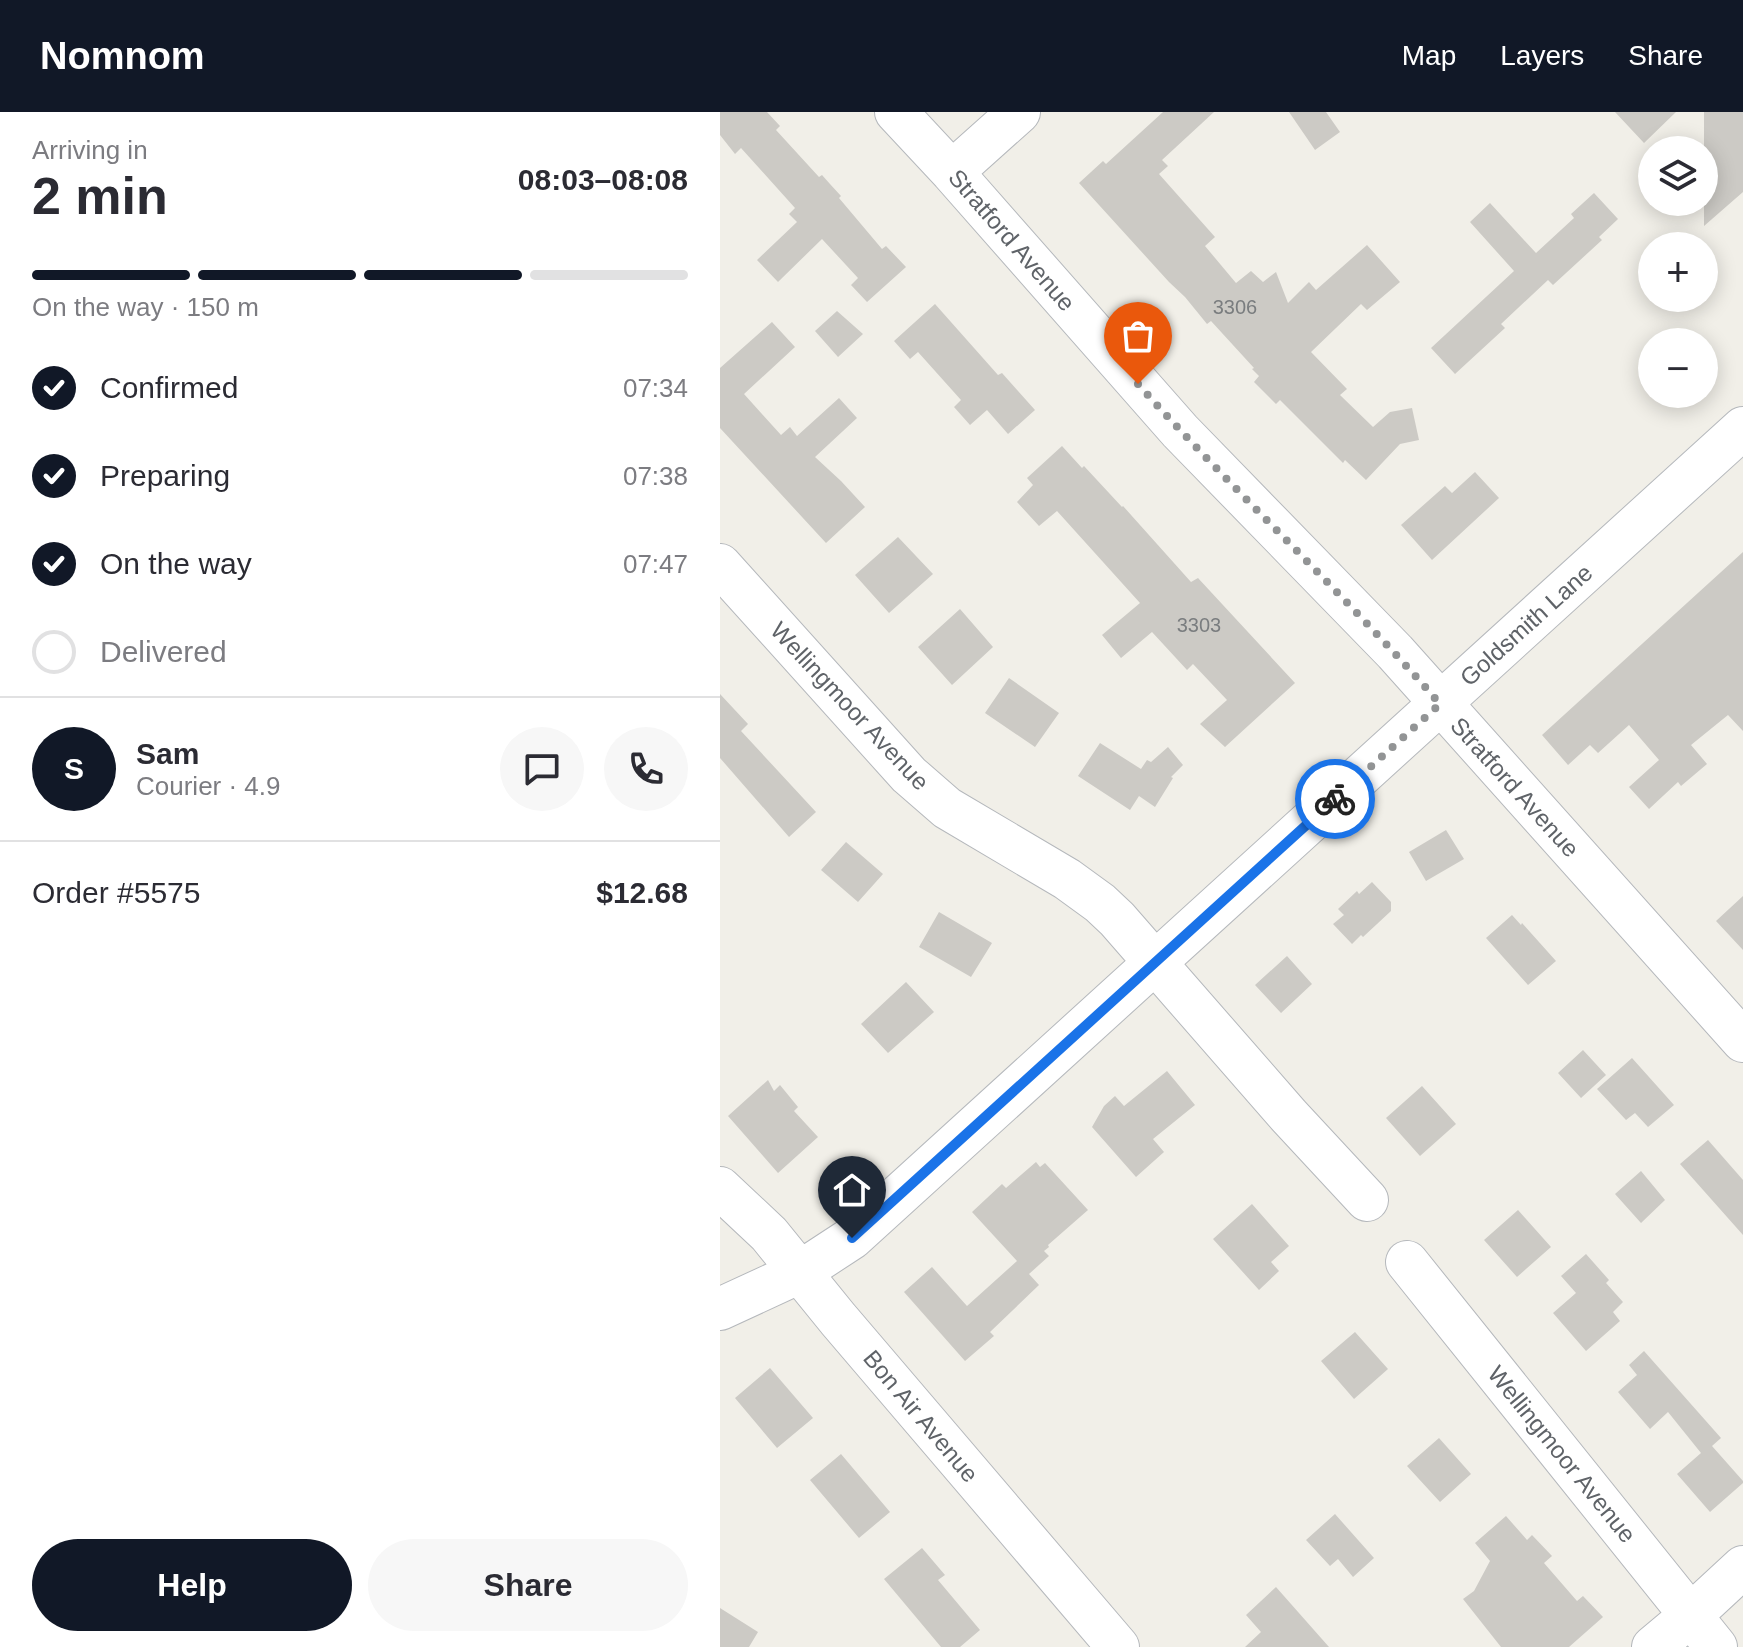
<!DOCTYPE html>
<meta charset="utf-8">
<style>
:root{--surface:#fff;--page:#f7f7f7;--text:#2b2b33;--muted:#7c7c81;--line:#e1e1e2;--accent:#111827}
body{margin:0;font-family:Arial,sans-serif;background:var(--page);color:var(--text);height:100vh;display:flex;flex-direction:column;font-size:30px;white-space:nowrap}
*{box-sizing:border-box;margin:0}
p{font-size:26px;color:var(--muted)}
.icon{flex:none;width:44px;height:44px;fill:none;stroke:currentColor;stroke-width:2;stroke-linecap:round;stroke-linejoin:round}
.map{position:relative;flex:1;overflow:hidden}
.sheet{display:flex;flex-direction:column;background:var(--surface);width:720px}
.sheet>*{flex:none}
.fabs{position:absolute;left:918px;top:24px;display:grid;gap:16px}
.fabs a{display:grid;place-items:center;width:80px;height:80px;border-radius:50%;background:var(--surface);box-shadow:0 4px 20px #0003;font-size:40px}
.pin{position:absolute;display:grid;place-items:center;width:68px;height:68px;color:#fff;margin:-82px -34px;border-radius:50% 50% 50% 0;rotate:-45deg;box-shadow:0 0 8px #0007}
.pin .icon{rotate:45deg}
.courier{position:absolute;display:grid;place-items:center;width:80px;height:80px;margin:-40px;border:6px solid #1a73e8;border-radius:50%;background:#fff;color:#222;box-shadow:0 2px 10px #0007}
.overview em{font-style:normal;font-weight:700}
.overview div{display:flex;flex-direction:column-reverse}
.overview{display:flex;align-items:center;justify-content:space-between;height:136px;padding:0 32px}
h1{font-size:52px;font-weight:700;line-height:60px}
.bar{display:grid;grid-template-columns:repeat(4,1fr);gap:12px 8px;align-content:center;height:96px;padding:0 32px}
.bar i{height:10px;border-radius:6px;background:var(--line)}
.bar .selected{background:var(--accent)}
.bar p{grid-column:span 4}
.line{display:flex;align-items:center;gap:20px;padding:0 32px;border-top:2px solid var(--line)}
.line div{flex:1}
.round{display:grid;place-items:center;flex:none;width:84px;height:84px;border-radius:42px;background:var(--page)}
ol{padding:0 32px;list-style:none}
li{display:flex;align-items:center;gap:24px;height:88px}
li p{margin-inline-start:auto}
li .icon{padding:8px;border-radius:50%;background:var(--accent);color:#fff;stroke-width:4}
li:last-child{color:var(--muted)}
li i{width:44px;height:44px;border:4px solid var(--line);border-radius:50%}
.cta{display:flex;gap:16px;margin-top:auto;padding:16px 32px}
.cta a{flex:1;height:92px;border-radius:48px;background:var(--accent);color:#fff;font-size:32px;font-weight:700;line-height:92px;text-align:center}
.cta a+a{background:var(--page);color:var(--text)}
header{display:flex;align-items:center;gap:48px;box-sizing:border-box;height:112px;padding:0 40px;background:var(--accent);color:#fff}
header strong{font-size:38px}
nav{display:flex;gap:44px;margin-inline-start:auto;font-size:28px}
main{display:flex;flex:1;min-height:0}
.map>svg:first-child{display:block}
</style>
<header>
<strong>Nomnom</strong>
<nav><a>Map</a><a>Layers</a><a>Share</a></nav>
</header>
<main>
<section class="sheet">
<div class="overview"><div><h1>2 min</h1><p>Arriving in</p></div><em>08:03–08:08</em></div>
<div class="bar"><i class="selected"></i><i class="selected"></i><i class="selected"></i><i></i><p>On the way · 150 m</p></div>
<ol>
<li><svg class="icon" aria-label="check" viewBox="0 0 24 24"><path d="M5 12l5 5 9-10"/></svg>Confirmed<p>07:34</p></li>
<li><svg class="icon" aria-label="check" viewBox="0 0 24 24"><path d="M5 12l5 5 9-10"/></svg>Preparing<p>07:38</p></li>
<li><svg class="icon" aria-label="check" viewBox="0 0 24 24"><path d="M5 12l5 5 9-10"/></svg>On the way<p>07:47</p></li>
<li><i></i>Delivered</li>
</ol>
<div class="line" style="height:144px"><b class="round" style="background:var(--accent);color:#fff">S</b><div><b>Sam</b><p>Courier · 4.9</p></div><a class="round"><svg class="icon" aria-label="chat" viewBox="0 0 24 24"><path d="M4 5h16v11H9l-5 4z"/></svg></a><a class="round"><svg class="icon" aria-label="phone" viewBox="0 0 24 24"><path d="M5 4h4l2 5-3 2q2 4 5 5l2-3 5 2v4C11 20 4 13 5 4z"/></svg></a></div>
<div class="line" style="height:104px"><div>Order #5575</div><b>$12.68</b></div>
<div class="cta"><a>Help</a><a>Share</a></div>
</section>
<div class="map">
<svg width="1023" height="1535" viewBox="0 0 1023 1535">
<rect width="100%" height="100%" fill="#f1efe8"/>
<!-- building -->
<path fill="#cccac5" d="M0,0H47L60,14L56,18L99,65L102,63L110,72L121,84L119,86L162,137L166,134L186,155L147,190L131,173L138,166L102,127L58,170L37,148L77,110L69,102L75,96L21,36L15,42L0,23Z
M443,0H494L442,48L448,54L439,62L495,125L485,134L516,171L531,159L543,170L556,160L568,191L589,170L596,178L647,133L680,170L647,198L641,192L591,240L627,277L620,283L653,315L670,300L692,296L699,328L680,332L646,368L625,348L623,351L560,288L556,292L534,270L539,264L532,257L534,256L491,209L487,212L465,185L449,170L359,71L383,49L386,52Z
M569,0H606L620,20L595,38Z
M895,0H956L924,31Z
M984,0H1023V80L984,114Z
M874,81L898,107L879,125L882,128L833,173L828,168L781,212L785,216L735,262L711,236L794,159L750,110L770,91L816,141L854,106L851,102Z
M215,192L278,263L282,261L315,298L288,322L267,298L250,313L234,295L241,288L198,240L190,247L174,229Z
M117,199L143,222L118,245L95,219Z
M52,210L75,235L24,282L61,323L70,315L77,324L119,286L137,306L95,345L121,369L145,395L106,431L0,316V256Z
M342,334L362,356L364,354L402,395L403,394L471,470L478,466L575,571L505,635L480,612L507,588L473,552L467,558L432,520L401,546L382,523L420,491L337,399L319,414L297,390L313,373L307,366Z
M755,360L779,386L712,448L681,413L725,374L732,381Z
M178,425L213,462L169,501L135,463Z
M1023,440V619L1008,603L971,633L987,652L961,674L958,670L929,697L909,675L939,648L909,613L878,641L870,633L848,653L822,623Z
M240,497L273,535L232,573L198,535Z
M289,566L339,601L315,635L265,601Z
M0,582L28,612L21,619L96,700L69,725L0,646Z
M380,631L421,657L427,648L431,650L448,635L463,653L451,665L453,666L435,695L419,684L410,698L358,664Z
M726,718L744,747L706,769L689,740Z
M126,730L163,762L138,790L101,758Z
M652,770L671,790V799L643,825L641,823L632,832L613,812L624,803L618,797L637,779L639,782Z
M1023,784V838L996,809Z
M219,800L272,831L251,865L199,835Z
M792,803L801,813L802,811L836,849L808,873L766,826Z
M567,844L592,872L561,901L535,873Z
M186,870L214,900L168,941L141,912Z
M863,938L886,963L861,986L838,961Z
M912,946L954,993L928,1015L915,1001L906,1008L877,977Z
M447,959L475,993L433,1027L444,1040L416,1065L372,1015L384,994L395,984L404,994Z
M48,968L54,979L60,973L78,995L74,999L98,1025L58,1061L8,1004Z
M702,974L736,1012L700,1044L666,1006Z
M988,1028L1023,1068V1123L960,1052Z
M316,1050L320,1055L325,1051L368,1098L328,1133L329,1135L324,1139L329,1144L309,1162L319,1173L270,1220L274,1224L245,1249L184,1180L212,1155L247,1194L297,1149L252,1100L282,1072L286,1076Z
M921,1059L945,1088L921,1111L895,1082Z
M532,1092L569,1134L551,1150L559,1159L539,1178L493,1127Z
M798,1098L831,1135L797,1165L764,1128Z
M866,1142L889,1168L886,1171L903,1190L893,1200L900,1209L866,1239L833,1201L856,1181L841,1164Z
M635,1220L668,1257L634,1287L601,1249Z
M924,1239L1001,1326L992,1334L1023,1369V1371L990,1400L957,1362L981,1341L948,1300L930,1317L898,1280L917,1263L909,1253Z
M50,1256L93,1306L57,1336L15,1286Z
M719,1326L751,1362L720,1390L687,1354Z
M121,1342L170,1400L139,1426L90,1368Z
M615,1402L654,1446L633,1465L618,1447L610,1454L586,1428Z
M786,1404L807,1428L812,1423L832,1444L824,1451L857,1489L863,1484L883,1505L849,1535H781L743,1487L754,1479L770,1449L755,1431Z
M202,1436L225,1463L218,1468L260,1518L240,1535H221L164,1467Z
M556,1475L571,1492L609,1535H525L541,1520L526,1503Z
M0,1496L38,1520L29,1535H0Z"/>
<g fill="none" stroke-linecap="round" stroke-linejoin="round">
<defs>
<path id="minor" d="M176,0L232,60L460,319L675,540L1023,929
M232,60L299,0
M0,453L189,663L227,696L347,767L380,791L397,807L569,1004L647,1088
M0,1076L49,1122L118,1207L398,1535
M687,1150L996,1535
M0,1197L80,1160L132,1126L1023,316
M933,1535L970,1504L1023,1455"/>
</defs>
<!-- minor casing -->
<use href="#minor" stroke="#b5b8bc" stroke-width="44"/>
<!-- minor -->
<use href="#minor" stroke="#fff" stroke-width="42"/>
</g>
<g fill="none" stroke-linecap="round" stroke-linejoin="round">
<!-- done -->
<path stroke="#929495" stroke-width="8" stroke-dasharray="0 14.4" d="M418,272C516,382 624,481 720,592L615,687"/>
<!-- route -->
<path stroke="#1a73e8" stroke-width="10" d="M132,1126L615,687"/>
</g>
<g text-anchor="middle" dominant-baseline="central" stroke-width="8" stroke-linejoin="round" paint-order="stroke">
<!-- number labels -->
<g font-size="20" fill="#7a7d7f">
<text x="515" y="195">3306</text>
<text x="479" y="513">3303</text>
</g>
<!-- street labels -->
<g font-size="24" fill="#5f6368" stroke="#fff">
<text transform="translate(292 128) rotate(49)">Stratford Avenue</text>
<text transform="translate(806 513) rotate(-42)">Goldsmith Lane</text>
<text transform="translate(130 594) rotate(47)">Wellingmoor Avenue</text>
<text transform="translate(795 675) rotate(48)">Stratford Avenue</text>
<text transform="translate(201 1304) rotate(50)">Bon Air Avenue</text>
<text transform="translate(842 1342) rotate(51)">Wellingmoor Avenue</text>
</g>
</g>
</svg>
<div class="fabs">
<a><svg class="icon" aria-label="layers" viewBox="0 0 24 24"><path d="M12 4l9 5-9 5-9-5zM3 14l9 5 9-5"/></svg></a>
<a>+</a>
<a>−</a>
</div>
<div class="pin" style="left:418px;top:272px;background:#ea580c"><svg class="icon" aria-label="bag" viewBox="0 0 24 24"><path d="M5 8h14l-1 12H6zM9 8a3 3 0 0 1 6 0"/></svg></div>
<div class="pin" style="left:132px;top:1126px;background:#1f2937"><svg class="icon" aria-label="home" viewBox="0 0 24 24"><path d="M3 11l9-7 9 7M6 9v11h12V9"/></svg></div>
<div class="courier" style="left:615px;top:687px"><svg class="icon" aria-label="bike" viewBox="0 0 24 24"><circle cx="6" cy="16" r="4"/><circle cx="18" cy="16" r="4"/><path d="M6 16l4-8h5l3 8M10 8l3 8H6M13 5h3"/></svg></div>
</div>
</main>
